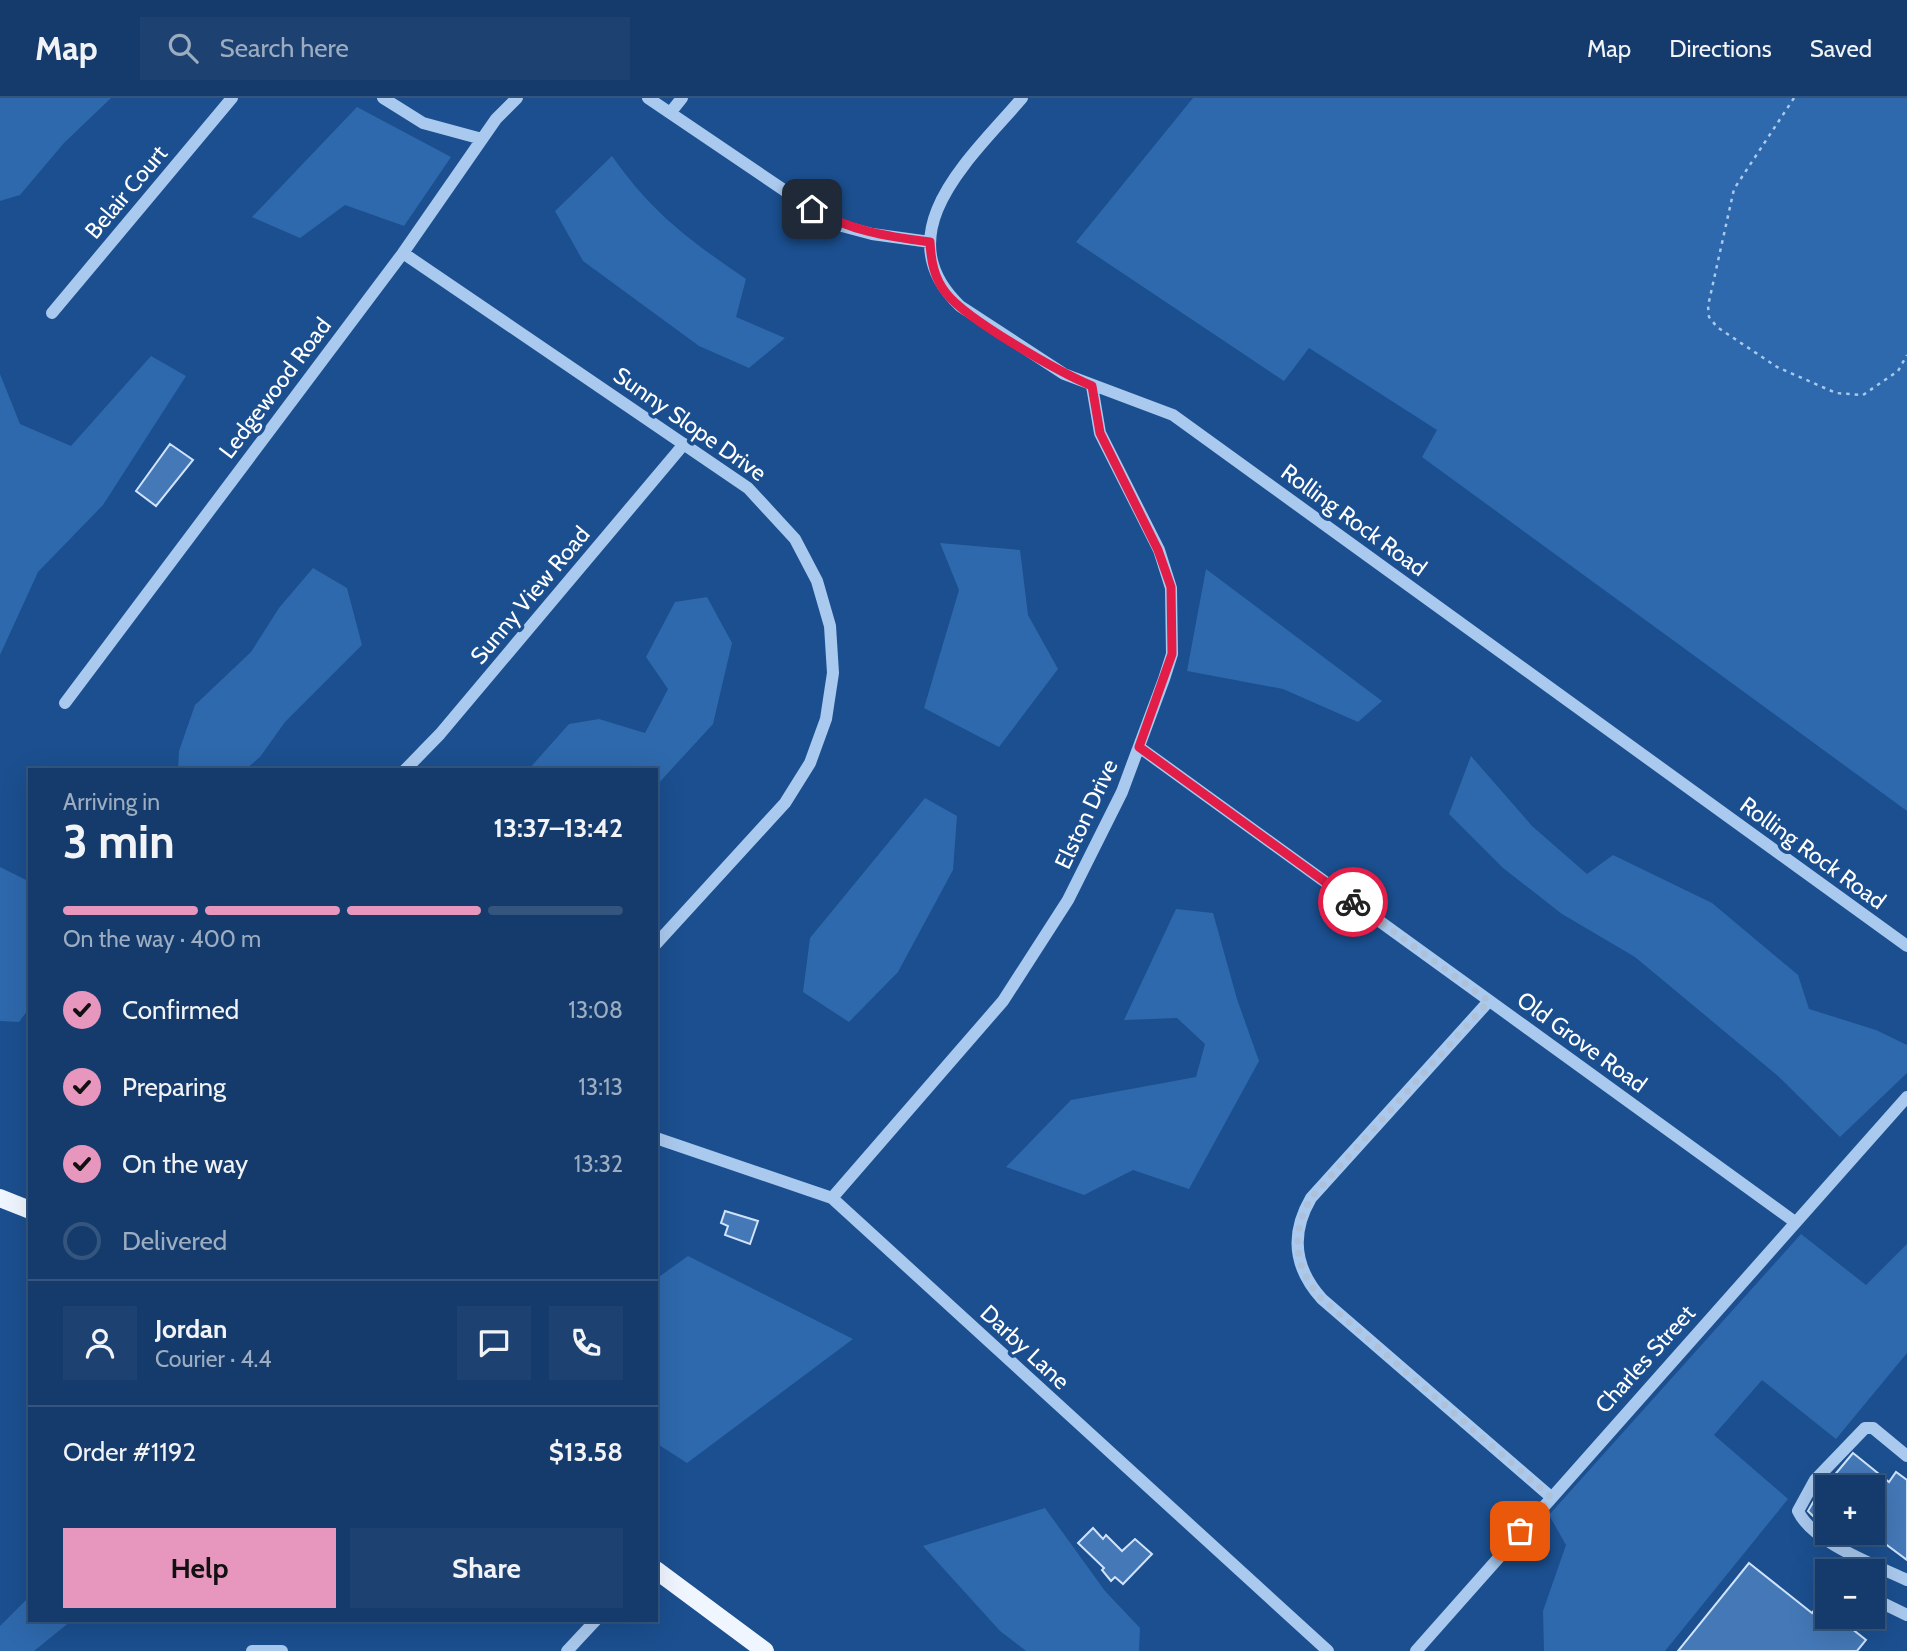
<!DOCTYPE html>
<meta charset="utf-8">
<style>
:root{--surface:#143b6b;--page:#1d4271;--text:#f1f3f6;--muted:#9dadc1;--line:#33557e;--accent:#e797bd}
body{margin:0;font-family:Cabin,sans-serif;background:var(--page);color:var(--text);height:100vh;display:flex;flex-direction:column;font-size:26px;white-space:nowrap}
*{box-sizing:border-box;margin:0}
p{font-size:23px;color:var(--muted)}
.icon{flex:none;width:38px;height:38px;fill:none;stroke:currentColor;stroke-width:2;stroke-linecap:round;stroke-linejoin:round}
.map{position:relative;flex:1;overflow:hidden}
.drawer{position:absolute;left:28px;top:670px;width:630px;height:854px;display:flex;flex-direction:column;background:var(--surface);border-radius:0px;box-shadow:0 7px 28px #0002,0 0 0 2px var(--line)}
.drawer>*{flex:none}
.tools{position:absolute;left:1815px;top:1377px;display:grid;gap:14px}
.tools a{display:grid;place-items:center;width:70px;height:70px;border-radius:0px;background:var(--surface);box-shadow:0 7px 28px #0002,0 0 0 2px var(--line);font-size:35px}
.pin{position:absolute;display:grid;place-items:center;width:60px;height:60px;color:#fff;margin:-30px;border-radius:14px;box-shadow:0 4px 10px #0006}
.courier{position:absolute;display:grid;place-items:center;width:70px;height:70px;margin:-35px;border:5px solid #e11d48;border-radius:50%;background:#fff;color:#222;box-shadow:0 2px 9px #0007}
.headline em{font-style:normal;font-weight:800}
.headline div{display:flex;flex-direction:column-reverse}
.headline{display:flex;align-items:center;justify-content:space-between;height:119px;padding:0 35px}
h1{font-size:46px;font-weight:800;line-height:52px}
.bar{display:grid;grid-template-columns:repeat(4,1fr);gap:10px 7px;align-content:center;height:84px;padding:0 35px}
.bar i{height:9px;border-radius:5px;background:var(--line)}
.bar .active{background:var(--accent)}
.bar p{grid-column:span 4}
.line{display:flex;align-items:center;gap:18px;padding:0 35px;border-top:2px solid var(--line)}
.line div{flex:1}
.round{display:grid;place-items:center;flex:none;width:74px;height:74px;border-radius:0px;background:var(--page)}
ol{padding:0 35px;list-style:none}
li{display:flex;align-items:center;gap:21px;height:77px}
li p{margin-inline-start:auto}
li .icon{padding:7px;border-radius:50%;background:var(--accent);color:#111;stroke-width:4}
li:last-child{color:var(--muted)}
li i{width:38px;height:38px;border:4px solid var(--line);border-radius:50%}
.action{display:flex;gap:14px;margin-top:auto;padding:14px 35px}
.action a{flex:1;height:80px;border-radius:0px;background:var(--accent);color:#111;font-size:28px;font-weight:800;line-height:80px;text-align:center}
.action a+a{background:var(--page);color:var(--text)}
header{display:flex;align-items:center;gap:42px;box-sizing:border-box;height:98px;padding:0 35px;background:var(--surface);border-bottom:2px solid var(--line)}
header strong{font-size:33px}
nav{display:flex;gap:38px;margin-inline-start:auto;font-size:24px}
.search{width:490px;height:63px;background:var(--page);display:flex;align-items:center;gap:18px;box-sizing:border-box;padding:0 24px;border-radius:0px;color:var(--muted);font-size:26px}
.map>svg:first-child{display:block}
</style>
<header>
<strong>Map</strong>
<div class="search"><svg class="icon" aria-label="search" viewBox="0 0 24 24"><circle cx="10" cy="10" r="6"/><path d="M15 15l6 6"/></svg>Search here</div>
<nav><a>Map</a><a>Directions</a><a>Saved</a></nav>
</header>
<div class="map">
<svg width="1907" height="1553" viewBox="0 0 1907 1553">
<rect width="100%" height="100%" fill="#1b4f8f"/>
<!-- green -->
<path fill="#2e69ad" d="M0,0H111L64,45L20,97L0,103Z
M1193,0H1907V713L1422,359L1437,332L1309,250L1284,283L1076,144Z
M357,9L451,59L404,128L345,107L300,140L252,119Z
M612,58C652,115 689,142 746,181L736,219L785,240L749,270L699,248L583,163L555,113Z
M151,258L186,278L103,407L38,474L0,557V276L20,326L71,348Z
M940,445L1020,452L1028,517L1058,571L999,649L924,610L959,492Z
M313,470L347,490L362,547L285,624L260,659L245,672H178L179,653L195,607L251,554L279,510Z
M1206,471L1382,603L1358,624L1283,591L1187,573Z
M707,499L732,545L713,626L656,688V672H528L569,626L599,621L645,635L668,591L646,559L675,504Z
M1471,658L1532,728L1587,776L1613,757L1712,805L1798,877L1809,911L1876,932L1907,947V975L1840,1039L1778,978L1635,859L1562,816L1503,770L1449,716Z
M925,700L957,718L953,772L898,874L849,924L803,894L810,840Z
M0,769L30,784V909L19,924L0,923Z
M1176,811L1213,815L1237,901L1259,963L1189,1091L1133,1072L1084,1097L1006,1069L1071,1002L1196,979L1205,946L1177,920L1124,922Z
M1801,1136L1866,1187L1907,1146V1255L1836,1341L1762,1282L1714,1337L1788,1401L1665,1553H1544L1543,1513L1566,1447L1549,1417Z
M688,1158L853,1241L687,1365L656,1345V1181Z
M1045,1410L1105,1493L1140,1530L1139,1553H1026L1000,1533L923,1448Z
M30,1498V1522L71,1523L34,1553H0V1528Z"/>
<!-- building -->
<path fill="#4478b7" stroke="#cfe3fa" stroke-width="2" d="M170,346L193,362L156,408L136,393Z
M725,1113L758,1123L750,1146L725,1137L728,1128L721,1125Z
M1853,1355L1889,1384L1896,1374L1907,1382V1462L1872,1436V1390H1827V1432L1808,1413L1816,1399Z
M1093,1430L1103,1441L1106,1437L1122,1453L1135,1441L1152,1456L1123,1486L1115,1479L1111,1483L1102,1472L1104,1470L1078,1445Z
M1749,1465L1812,1515L1819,1505L1827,1511V1519H1837L1866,1542L1857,1553H1678Z"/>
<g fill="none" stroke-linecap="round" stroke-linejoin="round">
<!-- path -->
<path stroke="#a9c9ee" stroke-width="2.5" stroke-dasharray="3.5 5" stroke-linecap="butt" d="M1794,0L1734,91L1708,208L1709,219L1717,229L1777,269L1836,295L1863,297L1898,273L1907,257"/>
<!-- minor -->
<path stroke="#a9c9ee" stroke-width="12" d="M383,0L423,25L482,41
M648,0L812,111L842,128L872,136L930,144
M1022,0C973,58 883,134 960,208L1064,276L1173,317L1907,848
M670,15L682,0
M403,155L748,390L795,441L817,483L830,528L833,575L826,621L810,665L785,705L656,846
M52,215L232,0
M65,605L403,155L496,21L517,0
M1139,649L1795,1124
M405,672L440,636L684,346
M1489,903L1311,1100C1290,1136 1294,1170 1322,1201L1551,1399
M656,1040L832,1100L1328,1553
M832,1100L1003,903L1068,802L1122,694L1164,581L1172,556L1171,490L1159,452L1100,335L1092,288
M1907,1358L1873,1330H1865L1815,1382L1798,1413C1813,1445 1876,1467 1907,1482
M1822,1476L1827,1478
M1872,1500L1907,1517
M252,1553H282
M567,1553L596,1522
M1416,1553L1907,999"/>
<!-- major -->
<path stroke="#f0f6ff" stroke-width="18" d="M0,1100L30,1112
M656,1472L765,1553"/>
</g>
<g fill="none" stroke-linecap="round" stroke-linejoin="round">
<!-- done -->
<path stroke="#afc1d8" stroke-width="7" stroke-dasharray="0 12.6" d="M1353,804L1489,903L1311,1100C1290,1136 1294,1170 1322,1201L1551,1399L1520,1433"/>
<!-- route -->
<path stroke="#e11d48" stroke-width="9" d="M812,111C852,133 884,138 930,144C931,163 934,180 946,195C967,222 1059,274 1092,288L1100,335L1158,452L1171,489L1172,556L1139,649L1353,804"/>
</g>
<g text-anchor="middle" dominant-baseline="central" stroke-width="7" stroke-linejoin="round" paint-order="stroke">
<!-- street labels -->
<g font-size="23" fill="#fff" stroke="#1b4f8f">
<text transform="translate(126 94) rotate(-50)">Belair Court</text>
<text transform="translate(275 290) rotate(-53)">Ledgewood Road</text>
<text transform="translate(690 326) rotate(35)">Sunny Slope Drive</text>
<text transform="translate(1354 422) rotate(36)">Rolling Rock Road</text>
<text transform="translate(530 497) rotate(-50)">Sunny View Road</text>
<text transform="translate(1086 716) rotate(-65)">Elston Drive</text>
<text transform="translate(1813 755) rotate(36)">Rolling Rock Road</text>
<text transform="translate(1582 944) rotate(36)">Old Grove Road</text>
<text transform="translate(1025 1249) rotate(43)">Darby Lane</text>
<text transform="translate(1645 1261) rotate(-48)">Charles Street</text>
</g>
</g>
</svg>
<div class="tools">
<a>+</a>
<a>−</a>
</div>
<div class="pin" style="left:1520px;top:1433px;background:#ea580c"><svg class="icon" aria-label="bag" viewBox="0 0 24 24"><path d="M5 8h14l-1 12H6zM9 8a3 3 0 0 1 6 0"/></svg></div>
<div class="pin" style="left:812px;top:111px;background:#1f2937"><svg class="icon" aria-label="home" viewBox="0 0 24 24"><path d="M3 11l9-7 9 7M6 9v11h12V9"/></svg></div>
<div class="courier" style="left:1353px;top:804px"><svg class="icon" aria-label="bike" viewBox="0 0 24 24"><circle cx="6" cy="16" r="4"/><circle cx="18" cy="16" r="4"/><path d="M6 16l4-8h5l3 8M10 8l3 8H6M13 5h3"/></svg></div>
<section class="drawer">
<div class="headline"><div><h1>3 min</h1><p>Arriving in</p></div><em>13:37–13:42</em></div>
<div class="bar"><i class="active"></i><i class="active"></i><i class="active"></i><i></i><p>On the way · 400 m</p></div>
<ol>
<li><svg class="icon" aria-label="check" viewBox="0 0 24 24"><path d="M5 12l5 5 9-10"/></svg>Confirmed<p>13:08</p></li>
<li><svg class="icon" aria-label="check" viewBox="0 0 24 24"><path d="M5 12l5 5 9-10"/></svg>Preparing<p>13:13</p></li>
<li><svg class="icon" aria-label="check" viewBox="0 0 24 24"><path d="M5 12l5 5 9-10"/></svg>On the way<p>13:32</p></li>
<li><i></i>Delivered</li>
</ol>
<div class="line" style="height:126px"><a class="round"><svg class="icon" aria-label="person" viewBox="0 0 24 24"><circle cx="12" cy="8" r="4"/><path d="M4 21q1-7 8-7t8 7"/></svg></a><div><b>Jordan</b><p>Courier · 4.4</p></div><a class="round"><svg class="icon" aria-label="chat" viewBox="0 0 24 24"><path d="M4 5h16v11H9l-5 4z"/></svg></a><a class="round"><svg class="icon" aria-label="phone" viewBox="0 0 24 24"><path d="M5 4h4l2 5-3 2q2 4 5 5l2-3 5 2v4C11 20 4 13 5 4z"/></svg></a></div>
<div class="line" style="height:91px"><div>Order #1192</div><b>$13.58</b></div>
<div class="action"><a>Help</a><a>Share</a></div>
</section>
</div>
